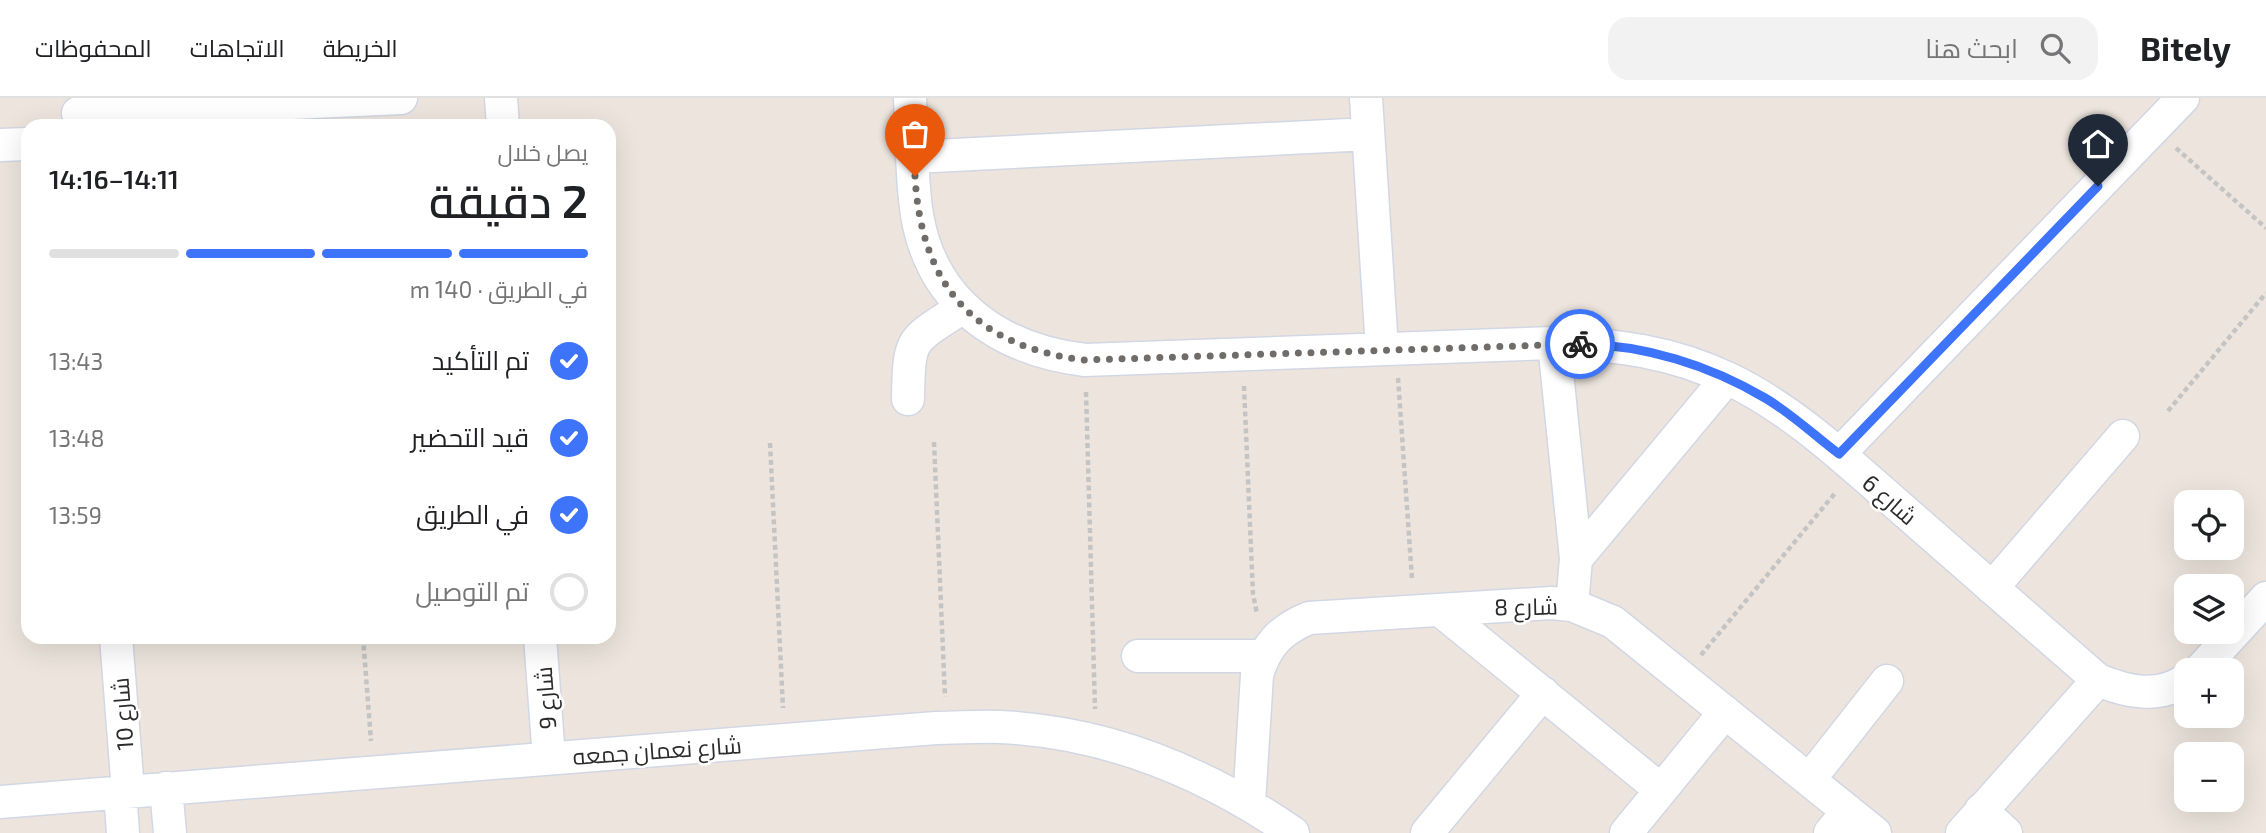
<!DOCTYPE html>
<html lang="ar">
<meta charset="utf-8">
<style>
:root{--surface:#fff;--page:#f2f2f2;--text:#202124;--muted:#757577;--line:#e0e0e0;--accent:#3e74fa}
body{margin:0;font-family:"Exo 2",Cairo,sans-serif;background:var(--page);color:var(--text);direction:rtl;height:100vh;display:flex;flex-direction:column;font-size:26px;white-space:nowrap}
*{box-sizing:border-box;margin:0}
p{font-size:23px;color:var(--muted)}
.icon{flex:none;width:38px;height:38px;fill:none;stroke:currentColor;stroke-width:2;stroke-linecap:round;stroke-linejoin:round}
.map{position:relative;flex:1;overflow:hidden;direction:ltr}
.details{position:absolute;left:21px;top:21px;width:595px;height:525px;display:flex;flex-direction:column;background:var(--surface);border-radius:21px;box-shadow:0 7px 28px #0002;direction:rtl}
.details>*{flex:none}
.controls{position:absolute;left:2174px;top:392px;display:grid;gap:14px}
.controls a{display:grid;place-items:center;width:70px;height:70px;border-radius:14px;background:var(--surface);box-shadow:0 7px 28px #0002;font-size:35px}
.pin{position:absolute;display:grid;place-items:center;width:60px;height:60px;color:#fff;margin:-72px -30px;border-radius:50% 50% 50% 0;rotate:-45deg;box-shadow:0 0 7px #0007}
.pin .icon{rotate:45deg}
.courier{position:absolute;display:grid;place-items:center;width:70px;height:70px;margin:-35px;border:5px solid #3e74fa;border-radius:50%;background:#fff;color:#222;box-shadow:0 2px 9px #0007}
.overview em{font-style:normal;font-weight:600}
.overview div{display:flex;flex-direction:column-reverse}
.overview{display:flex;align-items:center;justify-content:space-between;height:119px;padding:0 28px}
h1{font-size:46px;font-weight:600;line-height:52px}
.bar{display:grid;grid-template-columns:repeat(4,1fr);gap:10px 7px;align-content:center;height:84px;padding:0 28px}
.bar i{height:9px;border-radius:5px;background:var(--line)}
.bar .current{background:var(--accent)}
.bar p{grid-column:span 4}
ol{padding:0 28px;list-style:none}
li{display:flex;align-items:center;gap:21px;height:77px}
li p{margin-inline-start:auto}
li .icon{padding:7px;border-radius:50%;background:var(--accent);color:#fff;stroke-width:4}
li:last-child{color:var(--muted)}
li i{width:38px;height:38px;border:4px solid var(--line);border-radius:50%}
header{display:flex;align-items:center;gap:42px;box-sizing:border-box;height:98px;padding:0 35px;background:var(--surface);border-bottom:2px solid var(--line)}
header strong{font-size:33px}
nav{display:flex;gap:38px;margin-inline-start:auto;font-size:24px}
.search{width:490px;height:63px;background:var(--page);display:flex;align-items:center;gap:18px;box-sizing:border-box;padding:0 24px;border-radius:21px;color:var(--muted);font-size:26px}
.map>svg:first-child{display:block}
</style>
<header>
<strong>Bitely</strong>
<div class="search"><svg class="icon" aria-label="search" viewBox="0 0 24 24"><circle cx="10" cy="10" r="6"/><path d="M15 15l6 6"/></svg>ابحث هنا</div>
<nav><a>الخريطة</a><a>الاتجاهات</a><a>المحفوظات</a></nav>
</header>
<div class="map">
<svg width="2266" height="735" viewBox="0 0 2266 735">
<rect width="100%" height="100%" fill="#ede5dd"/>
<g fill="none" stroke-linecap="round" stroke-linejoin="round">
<defs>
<path id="minor" d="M501,0L503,28
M910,0C912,38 911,79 917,117C932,206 1001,252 1085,262L1554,245C1615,246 1673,254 1729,281C1794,312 1848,364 1902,411C1968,468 2033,525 2098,582C2127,594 2158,601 2186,582
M1366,0L1382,251
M78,15L401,0
M0,47L28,46
M914,59L1368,36
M1554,245L1576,461L1572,507
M908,301C909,236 911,244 963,209
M1839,356L2183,0
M1576,461L1727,280
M1992,490L2123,338
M1440,512L1661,692
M116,539L128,693
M540,539L549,660
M1138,558H1263
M2200,572L2266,500
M1809,682L1887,583
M166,690L170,735
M120,694L123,735
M0,704L936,630C957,630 979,628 1000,629C1107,634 1205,674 1293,735
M1249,705L1257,577C1266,547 1280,532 1309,520L1551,505L1572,507L1613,524L1875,735
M1981,712L2006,735
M1427,735L1543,595
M1626,735L1725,614
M1830,735L1848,713
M1962,735L2098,582"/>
</defs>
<!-- minor casing -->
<use href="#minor" stroke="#d2d7e4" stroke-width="35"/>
<!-- path -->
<path stroke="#c4c4c4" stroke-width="4.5" stroke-dasharray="5 3.5" stroke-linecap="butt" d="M2176,50L2266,130
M1398,280L1412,481
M1244,288L1253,496L1257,516
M1086,294L1095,611
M2168,313L2266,195
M934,344L945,599
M770,345L783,610
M363,539L371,643
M1701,557L1836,394"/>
<!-- minor -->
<use href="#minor" stroke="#fff" stroke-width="32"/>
</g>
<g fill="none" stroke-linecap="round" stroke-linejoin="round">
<!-- done -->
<path stroke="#6f6c69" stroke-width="7" stroke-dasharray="0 12.6" d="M915,78C921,188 975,249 1085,262L1580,246"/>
<!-- route -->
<path stroke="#3e74fa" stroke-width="9" d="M1580,246C1645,247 1709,267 1765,300C1791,315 1815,338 1839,356L2098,88"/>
</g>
<g text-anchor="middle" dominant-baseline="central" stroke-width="5" stroke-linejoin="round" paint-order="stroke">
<!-- street labels -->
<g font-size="23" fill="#2b2b2b" stroke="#fff">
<text transform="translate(1890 401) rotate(41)">شارع 6</text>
<text transform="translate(1526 508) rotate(-1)">شارع 8</text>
<text transform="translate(545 600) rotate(-94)">شارع 9</text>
<text transform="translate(122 616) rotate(-94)">شارع 10</text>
<text transform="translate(657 652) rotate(-4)">شارع نعمان جمعه</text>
</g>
</g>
</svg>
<div class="controls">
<a><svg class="icon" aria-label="locate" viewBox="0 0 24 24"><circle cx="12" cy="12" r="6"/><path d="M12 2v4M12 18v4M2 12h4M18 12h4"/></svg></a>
<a><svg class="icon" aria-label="layers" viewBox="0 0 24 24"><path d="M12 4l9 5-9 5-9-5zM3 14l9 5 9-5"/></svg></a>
<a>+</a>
<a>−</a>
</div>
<div class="pin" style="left:915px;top:78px;background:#ea580c"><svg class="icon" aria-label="bag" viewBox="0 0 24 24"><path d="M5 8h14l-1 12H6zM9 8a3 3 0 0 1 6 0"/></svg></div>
<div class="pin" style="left:2098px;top:88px;background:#1f2937"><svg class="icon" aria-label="home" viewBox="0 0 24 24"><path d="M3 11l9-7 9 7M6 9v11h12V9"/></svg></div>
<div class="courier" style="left:1580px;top:246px"><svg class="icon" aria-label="bike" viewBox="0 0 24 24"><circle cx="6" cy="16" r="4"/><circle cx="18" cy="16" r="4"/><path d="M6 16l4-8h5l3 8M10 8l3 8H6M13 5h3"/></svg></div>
<section class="details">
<div class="overview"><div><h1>2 دقيقة</h1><p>يصل خلال</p></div><em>14:11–14:16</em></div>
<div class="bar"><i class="current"></i><i class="current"></i><i class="current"></i><i></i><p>في الطريق · 140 m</p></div>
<ol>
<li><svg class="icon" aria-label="check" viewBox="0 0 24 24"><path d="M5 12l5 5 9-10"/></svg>تم التأكيد<p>13:43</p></li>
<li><svg class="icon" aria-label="check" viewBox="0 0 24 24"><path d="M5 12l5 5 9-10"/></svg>قيد التحضير<p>13:48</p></li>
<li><svg class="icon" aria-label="check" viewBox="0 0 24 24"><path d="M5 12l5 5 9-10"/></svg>في الطريق<p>13:59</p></li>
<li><i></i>تم التوصيل</li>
</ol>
</section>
</div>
